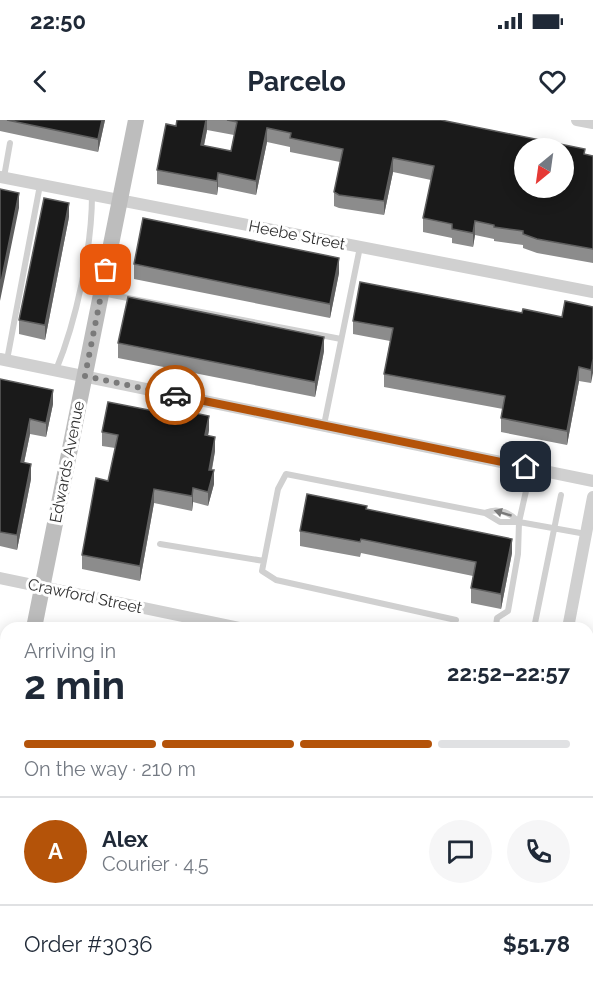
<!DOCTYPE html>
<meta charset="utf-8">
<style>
:root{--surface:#fff;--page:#f6f6f7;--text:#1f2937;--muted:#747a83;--line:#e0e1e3;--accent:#b45309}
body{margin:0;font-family:Raleway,sans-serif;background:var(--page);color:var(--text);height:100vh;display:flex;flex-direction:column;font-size:22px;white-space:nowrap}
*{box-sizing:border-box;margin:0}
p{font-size:20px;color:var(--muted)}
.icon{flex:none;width:33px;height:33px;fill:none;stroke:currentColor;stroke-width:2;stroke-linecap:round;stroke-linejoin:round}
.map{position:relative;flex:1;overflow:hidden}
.panel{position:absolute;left:0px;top:502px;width:594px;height:374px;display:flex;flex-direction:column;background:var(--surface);border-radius:18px 18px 0 0;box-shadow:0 3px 15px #0003}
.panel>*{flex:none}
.needle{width:39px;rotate:209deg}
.tools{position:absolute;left:514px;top:18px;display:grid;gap:12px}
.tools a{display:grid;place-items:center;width:60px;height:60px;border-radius:50%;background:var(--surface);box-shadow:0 3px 15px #0003;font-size:30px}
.pin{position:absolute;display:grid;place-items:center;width:51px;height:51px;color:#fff;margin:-26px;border-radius:12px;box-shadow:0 3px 9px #0006}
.courier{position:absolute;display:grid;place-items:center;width:60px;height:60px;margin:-30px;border:4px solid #b45309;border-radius:50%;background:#fff;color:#222;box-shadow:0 2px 8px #0007}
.headline em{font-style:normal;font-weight:700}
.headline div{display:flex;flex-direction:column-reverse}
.headline{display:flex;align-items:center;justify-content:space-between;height:102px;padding:0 24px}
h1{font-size:39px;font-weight:700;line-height:45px}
.bar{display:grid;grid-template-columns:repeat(4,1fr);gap:9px 6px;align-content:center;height:72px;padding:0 24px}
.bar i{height:8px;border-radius:4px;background:var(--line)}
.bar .on{background:var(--accent)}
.bar p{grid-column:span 4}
.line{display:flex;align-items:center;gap:15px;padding:0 24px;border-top:2px solid var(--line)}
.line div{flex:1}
.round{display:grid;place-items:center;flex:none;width:63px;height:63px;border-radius:32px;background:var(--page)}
.status{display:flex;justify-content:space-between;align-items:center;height:42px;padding:0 30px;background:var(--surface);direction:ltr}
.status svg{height:16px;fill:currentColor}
header{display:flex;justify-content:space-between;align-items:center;height:78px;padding:0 24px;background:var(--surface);font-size:27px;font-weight:700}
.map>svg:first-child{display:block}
</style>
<div class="status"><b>22:50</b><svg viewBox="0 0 49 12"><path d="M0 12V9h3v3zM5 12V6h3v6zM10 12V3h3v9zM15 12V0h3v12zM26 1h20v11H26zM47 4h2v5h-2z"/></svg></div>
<header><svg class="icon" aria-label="back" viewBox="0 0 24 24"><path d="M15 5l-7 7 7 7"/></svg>Parcelo<svg class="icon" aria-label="heart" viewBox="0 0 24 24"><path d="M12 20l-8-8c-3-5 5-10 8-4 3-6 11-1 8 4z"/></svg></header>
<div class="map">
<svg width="593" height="875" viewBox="0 0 593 875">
<rect width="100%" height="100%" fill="#fff"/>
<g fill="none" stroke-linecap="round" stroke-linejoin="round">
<!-- lane -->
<path stroke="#d0d0d0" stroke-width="6" d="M4,57L10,23
M102,173L341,219
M7,240L40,65
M56,250C76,202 92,128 92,75
M324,305L360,127
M526,371L519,402L586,414
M485,393C498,387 509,392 519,402L518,434L508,491L497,498L496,506
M160,424L264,441
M456,500L276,460L262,451L278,369L286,354L485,393L500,402H519
M495,507L511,508
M534,508L561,375
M0,574L6,575
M0,773L6,774
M588,773L593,775
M0,871L12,875
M58,875L59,870
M74,875L76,870
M215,875L217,870
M282,875L284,870
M498,875L499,870"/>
<!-- street -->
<path stroke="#d0d0d0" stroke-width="12" d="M577,0L593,3
M0,57L593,172
M0,239L593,361
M0,458L240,508
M568,508L593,377"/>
<!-- secondary -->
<path stroke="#bdbdbd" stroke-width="16" d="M34,508L136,0
M0,686L6,654
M0,715L6,717
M588,866L593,867
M519,870L536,875"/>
</g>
<!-- wall -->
<path fill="#8c8c8c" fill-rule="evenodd" d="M0,0H105L98,32L0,11Z
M177,0H441L593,36V143L537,133L523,128V125L494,121V119L475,115L473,127L452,123V118L423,112V98L431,60L393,52L384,95L339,88L334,86V72L340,42L290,32V27L267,22L256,75L218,67L217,75L157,64V50L176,6ZM207,10L234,15L231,31L204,26Z
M69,97L45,220L19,214V200Z
M134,144L339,153L330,198L134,159Z
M593,187L591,263L579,261L567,325L501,312V298L503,289L384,267V254L390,221L353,214V201L522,193L562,197Z
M118,223L324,231L315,277L118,238Z
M0,259L53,284L46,317L30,314L24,343L31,359L17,430L0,426Z
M209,310L208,316L215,331L212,350L214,364L208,386L193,382L192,391L154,383L140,461L82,449V435L108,361L115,328L102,326V312Z
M367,389L512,433L501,489L471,483V468L473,456L361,433L360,437L300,426V411Z
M593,540V705L588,704V565Z
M588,711L593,712V734L588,733Z
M588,779L593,780V851L588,849Z"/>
<!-- shaded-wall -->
<path fill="#5f5f5f" d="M102,0H105L98,32V19Z
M206,0H207V10L201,39V25Z
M267,8V22L256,75V61Z
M393,38V52L384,95V81Z
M218,53V67L217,75V61Z
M19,73V88L0,181V167Z
M69,83V97L45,220V205Z
M475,101V115L473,127V113Z
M339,138V153L330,198V184Z
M324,217V231L315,277V262Z
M593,239V253L591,263V250Z
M579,247V261L567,325V311Z
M53,270V284L46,317V303Z
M209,296V310L205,329V315Z
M30,299V314L21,357V342Z
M215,317V331L209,364V350Z
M31,344V359L17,430V415Z
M214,350V364L208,386V372Z
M193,368V382L192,391V376Z
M154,369V383L140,461V446Z
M512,419V433L501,489V474Z"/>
<!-- building -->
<path fill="#1a1a1a" stroke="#5f5f5f" stroke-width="1.5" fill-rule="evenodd" d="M7,0H102L98,19Z
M177,0H206L201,25L231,31L237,2L227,0H441L585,29L584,34L593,36V129L537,119L523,114V111L494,107V105L475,101L473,113L452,109V104L423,98L434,46L393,38L384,81L339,75L334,72L343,29L290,18L291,13L267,8L256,61L218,53L217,61L157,50L166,4L176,6ZM525,28H564V68H525Z
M0,69L19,73L0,167Z
M44,78L69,83L45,205L19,200Z
M143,98L339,138L330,184L134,144Z
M360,162L522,193L523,189L562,197L565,181L593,187V239L591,250L579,247L567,311L501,298L505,276L384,254L393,208L353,201Z
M128,177L324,217L315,262L118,223Z
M0,259L53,270L46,303L30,299L21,342L31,344L17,415L0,412Z
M108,282L169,294L171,288L209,296L205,315L215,317L209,350H214L208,372L193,368L192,376L154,369L140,446L82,435L96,358L108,361L118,315L102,312Z
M307,374L367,386L366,389L512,419L501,474L471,468L476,442L361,419L360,422L300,411Z
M593,540V690L588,689V565Z
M588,711L593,712V723L588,722Z
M588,779L593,780V836L588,834V830L592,815L588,814Z"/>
<!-- one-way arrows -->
<defs><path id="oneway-solid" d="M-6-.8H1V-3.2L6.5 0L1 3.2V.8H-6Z" transform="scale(1.5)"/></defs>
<use fill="#7a7a7a" href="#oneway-solid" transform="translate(503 393) rotate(-163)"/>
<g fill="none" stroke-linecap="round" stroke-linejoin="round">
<!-- done -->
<path stroke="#7a7a7a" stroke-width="6" stroke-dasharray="0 10.8" d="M106,150L85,256L175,275"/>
<!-- route -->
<path stroke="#b45309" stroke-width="8" d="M175,275L526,347"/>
</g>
<g text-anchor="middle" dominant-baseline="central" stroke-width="6" stroke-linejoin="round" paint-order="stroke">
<!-- street labels -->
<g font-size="16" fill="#333" stroke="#fff">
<text transform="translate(297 115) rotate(11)">Heebe Street</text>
<text transform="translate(67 342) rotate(-79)">Edwards Avenue</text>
<text transform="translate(85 476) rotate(12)">Crawford Street</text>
</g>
</g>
</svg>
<div class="tools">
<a><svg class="needle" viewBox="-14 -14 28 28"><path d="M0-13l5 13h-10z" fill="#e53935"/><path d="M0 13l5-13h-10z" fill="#747a83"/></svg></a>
</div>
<div class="pin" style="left:106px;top:150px;background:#ea580c"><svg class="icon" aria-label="bag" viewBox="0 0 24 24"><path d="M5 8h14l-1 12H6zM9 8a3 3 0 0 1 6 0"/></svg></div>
<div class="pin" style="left:526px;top:347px;background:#1f2937"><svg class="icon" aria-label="home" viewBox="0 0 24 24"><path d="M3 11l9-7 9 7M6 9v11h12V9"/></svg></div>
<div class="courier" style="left:175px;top:275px"><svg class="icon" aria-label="car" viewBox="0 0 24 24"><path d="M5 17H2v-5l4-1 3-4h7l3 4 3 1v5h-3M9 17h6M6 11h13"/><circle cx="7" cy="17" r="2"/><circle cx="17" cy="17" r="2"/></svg></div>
<section class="panel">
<div class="headline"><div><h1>2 min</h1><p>Arriving in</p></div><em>22:52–22:57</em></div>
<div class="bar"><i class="on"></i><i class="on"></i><i class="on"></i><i></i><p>On the way · 210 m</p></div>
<div class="line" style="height:108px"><b class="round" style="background:var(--accent);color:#fff">A</b><div><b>Alex</b><p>Courier · 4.5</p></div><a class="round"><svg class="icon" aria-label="chat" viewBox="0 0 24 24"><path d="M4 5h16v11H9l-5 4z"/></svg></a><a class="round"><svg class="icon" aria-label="phone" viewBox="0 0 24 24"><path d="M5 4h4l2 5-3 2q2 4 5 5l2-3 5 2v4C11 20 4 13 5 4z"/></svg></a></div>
<div class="line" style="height:78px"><div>Order #3036</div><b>$51.78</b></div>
</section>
</div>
